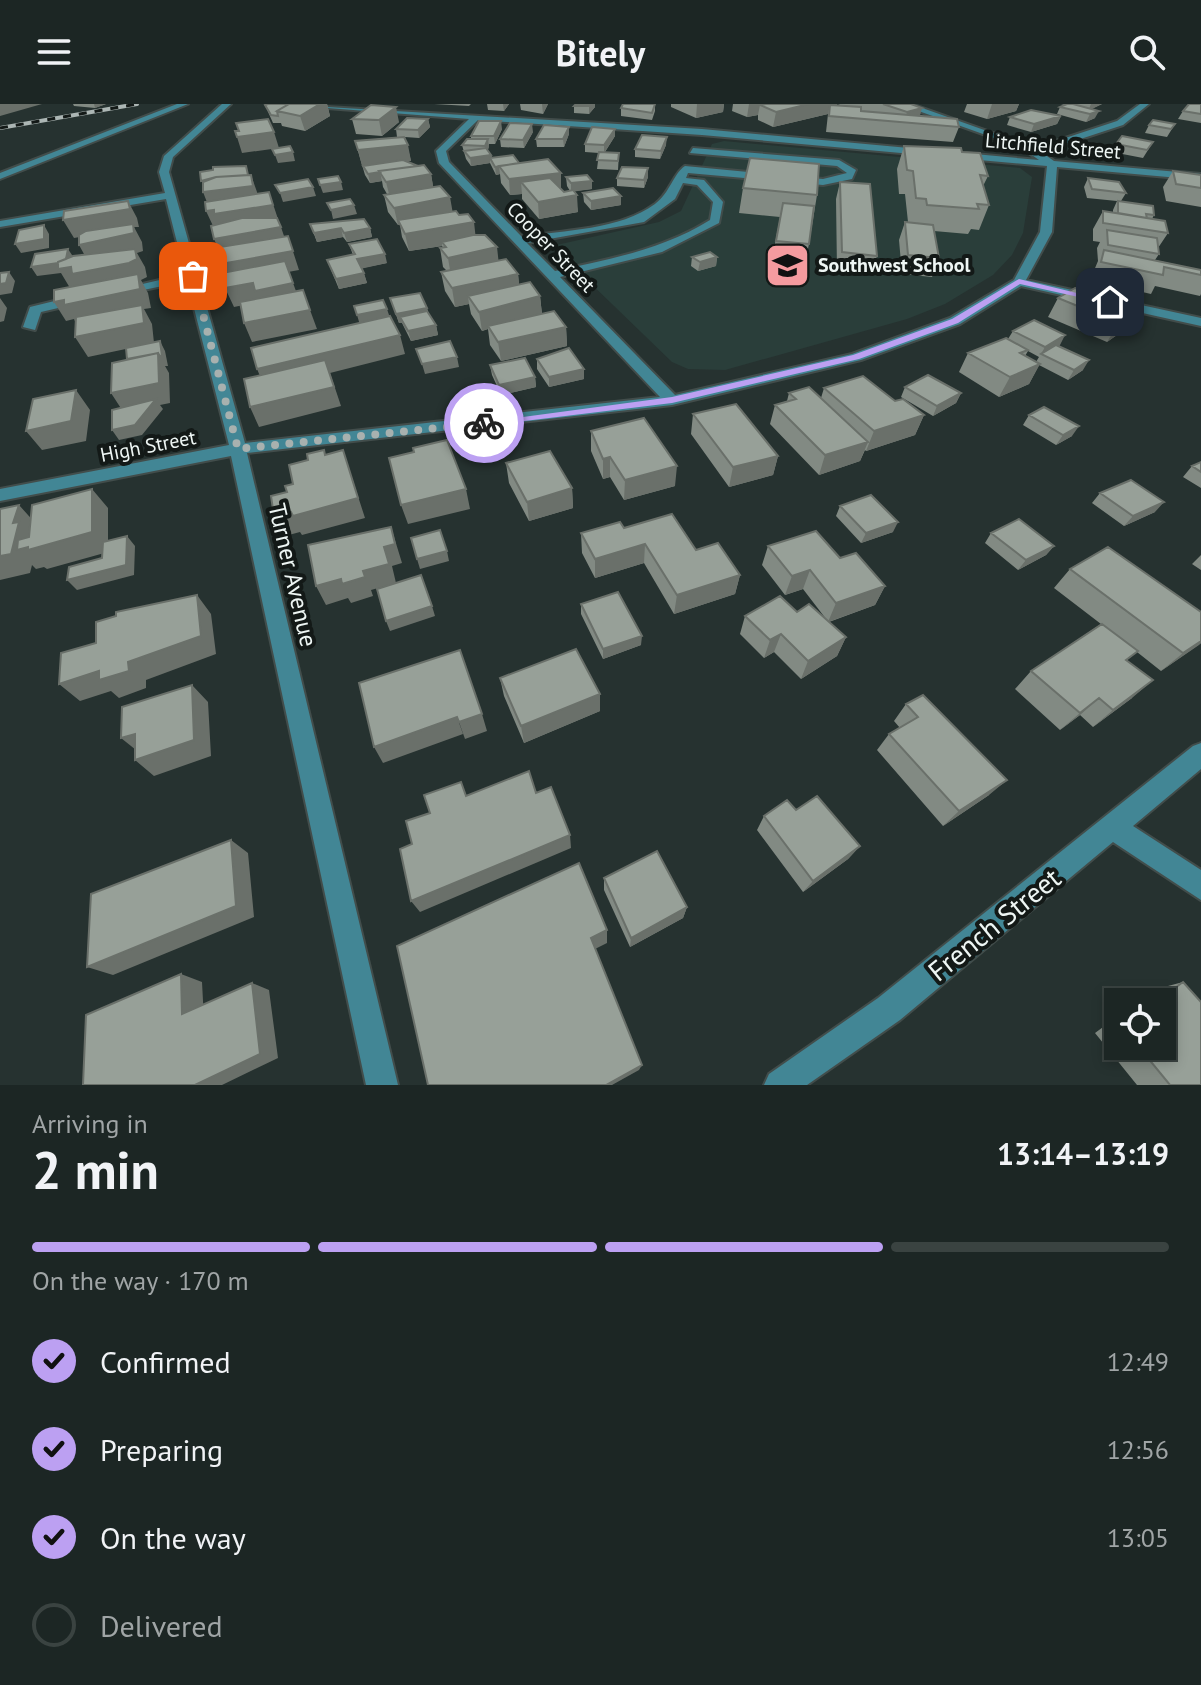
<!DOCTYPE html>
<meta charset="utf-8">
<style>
:root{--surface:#1c2624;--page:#293231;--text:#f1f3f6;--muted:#a0a5a6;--line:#3a4341;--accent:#bca0f2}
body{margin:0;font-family:"PT Sans",sans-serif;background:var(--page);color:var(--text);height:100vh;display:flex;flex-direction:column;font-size:30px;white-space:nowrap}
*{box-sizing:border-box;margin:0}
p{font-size:26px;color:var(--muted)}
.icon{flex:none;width:44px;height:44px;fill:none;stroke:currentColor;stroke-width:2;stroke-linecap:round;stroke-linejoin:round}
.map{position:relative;height:981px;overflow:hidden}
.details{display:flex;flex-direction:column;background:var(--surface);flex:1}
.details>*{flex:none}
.buttons{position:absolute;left:1104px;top:884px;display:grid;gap:16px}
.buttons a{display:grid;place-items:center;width:72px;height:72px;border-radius:0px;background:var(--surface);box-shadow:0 4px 12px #0003,0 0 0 2px var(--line);font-size:40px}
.pin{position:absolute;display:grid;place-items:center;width:68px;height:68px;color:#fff;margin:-34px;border-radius:16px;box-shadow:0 4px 12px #0006}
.courier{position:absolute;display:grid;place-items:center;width:80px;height:80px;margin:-40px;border:6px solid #bca0f2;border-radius:50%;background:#fff;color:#222;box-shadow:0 2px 10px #0007}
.overview em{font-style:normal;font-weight:600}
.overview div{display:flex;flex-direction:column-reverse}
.overview{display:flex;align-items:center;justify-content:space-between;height:136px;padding:0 32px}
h1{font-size:52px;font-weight:600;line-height:60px}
.bar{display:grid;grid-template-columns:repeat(4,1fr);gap:12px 8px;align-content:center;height:96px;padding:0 32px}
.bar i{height:10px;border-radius:6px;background:var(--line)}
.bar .selected{background:var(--accent)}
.bar p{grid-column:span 4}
ol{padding:0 32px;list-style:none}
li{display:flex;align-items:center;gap:24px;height:88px}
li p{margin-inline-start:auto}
li .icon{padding:8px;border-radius:50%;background:var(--accent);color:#111;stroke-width:4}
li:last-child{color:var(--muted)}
li i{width:44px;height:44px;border:4px solid var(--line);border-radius:50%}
header{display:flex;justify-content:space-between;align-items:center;height:104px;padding:0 32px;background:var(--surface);font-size:36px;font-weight:600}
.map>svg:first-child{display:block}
</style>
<header><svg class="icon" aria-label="menu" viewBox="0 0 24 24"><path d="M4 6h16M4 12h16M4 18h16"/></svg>Bitely<svg class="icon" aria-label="search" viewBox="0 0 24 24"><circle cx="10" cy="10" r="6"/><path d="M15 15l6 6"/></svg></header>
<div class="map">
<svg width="1201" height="981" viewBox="0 0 1201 981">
<rect width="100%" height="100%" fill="#263230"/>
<!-- built -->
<path fill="#2a3e3a" d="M724,37L1020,64L1032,73L1023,129L1012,151L993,171L945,200L907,215L725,266L688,265L672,258L552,142L659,118L681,107L712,40Z"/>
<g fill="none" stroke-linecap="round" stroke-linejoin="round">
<defs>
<path id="minor" d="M177,0H188L0,75V69Z
M222,0H231L173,53L169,68L245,339L660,293L439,59L436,47L469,15L276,0L702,25L1039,56L1022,44L899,0H911L1035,44L1117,17L1140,0H1149L1123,21L1041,48L1054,57L1201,70V76L1057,63L1052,128L1026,176L1201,214V222L1021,182L960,220L861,256L672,301L247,349L398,981H366L231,352L0,397V385L229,341L187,177L119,191L113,187L185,170L166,95L0,123V117L165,89L159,68L164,52ZM478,16L702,31L1047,62L1040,128L1014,176L950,214L852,250L675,291L560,173L662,148L719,119L723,98L704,76L686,74L688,69L823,81L852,75L856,66L839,56L693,44L690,49L837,62L847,69L823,75L685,62C673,70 670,89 655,100C620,126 564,126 522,133L449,58L446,47ZM683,79L697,81L713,98L710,116C662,146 609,155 555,167L527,139L644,118L675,95Z
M79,191L84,192V198L41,208L35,226L23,223L30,203Z
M1201,639V665L1133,722L1201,766V796L1113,738L900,916L807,981H764L769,970L878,894L1193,642Z"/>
</defs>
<!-- minor casing -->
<use href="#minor" stroke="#424d4b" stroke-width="4"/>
<!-- minor -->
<use href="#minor" fill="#428695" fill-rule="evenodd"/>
<defs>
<path id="rail" d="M0,24L137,0"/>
</defs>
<!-- rail casing -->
<use href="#rail" stroke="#acb6b4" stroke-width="4"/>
<!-- rail -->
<use href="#rail" stroke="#131917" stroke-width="3" stroke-dasharray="8" stroke-linecap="butt"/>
</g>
<!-- wall -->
<path fill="#828a83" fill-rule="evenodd" d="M73,0H106L95,4L74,2Z
M268,0H327L330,12L305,27L282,22L281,19H273L265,1Z
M434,0H471L469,2Z
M487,0H509L504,7L488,6Z
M520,0H548L543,10L521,6Z
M655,0V7L652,16L621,12V4Z
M671,0H724L723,8L696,14L671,3Z
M733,0H837V1L842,2L838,0H911L920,12L959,23L953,38L826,28L828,10L773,23L758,16V11L747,13L732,7Z
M967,0H1019L1016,7L987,15L964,8Z
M1061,0H1102L1091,5L1095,14L1086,18L1057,10L1060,3L1065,1Z
M1201,0V19L1178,15L1183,7Z
M574,2L595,3L589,10L574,9Z
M1061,12L1057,20L1031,28L1007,21L1010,13Z
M352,15L399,18L382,32L356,30Z
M428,15L430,23L419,34L405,33L411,57H407L431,70L433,83L452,107L499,157L518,170L519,181L540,192L542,210L566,223L567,242L501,257L490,241L488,225L482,227L471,210L469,200L455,203L445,187L441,168L447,167L443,163L440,144H443L442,142L409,147L402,133L400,121H398L388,108L384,91L387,90L383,83L382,77L370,79L365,71L355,37L397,33L396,25Z
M1175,20L1167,33L1145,29L1149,21Z
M502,25L495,40H489L488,46L492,53L519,59L564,88L570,87L567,82L566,73L592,77V85L574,87L578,108L539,115L522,95V90L510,91L501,79L500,70L496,71L490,59L471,62L466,55L462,41L471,35V32Z
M615,25V32L605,48L619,49L618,66L597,65L599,49L585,48V40Z
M533,28L524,44L501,43L500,35Z
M569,30L564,43H537L536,35Z
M1153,38L1143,54L1112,48L1116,40Z
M666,41L660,55L635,53V45Z
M904,42L962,48L988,72L983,82L989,101L979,126L971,125L968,130L934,127L939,154L932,173L902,170L899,136L905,118H908L905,90H899L897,65Z
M648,64V73L644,84L617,82V74Z
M1173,67L1201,71V103L1166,97L1163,83Z
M1088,74L1126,89L1121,97L1154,111L1152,115L1168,129L1158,144L1159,150L1155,156L1201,166V190L1200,192L1155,182L1151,190L1090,176L1098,157L1097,144L1100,138L1093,137V125L1103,107L1113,109V106L1117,97L1087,94L1084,83Z
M840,78L877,152L871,170L837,166L836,95Z
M743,84L817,91L809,140L805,158L772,155L780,113L739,109Z
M583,89L621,92V101L591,106L584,98Z
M310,120L370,124L372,133L347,138L343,133L317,138Z
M349,140L387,159L362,164L367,179L339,185L327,156L353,151Z
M692,153H717L716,162L698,167L691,162Z
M390,194L427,204L428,208L436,221L438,231L411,237L402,219H399Z
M1058,194L1130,212L1117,231L1107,238L1048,213Z
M1013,227L1060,241L1059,242L1083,266L1068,276L1039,261L1029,280L999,293L959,268L968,249L1008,235ZM1028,247L1039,253L1036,258L1025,252Z
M537,255L584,275L549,283L537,265Z
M490,261L535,273L536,283L501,291L492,271Z
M905,283L961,289L956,299L933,312L901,293Z
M824,284L895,297L924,311L915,331L866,347L865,346L860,357L819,371L770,320L775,301L787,297L789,289L821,294Z
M693,310L778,352L773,371L729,383L691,330Z
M1029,311L1072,332L1056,341L1023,321Z
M591,327L675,382L624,396L610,373L603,375L591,347Z
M1201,358V384L1183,373L1192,362Z
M506,359L572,384L573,404L529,417L509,379Z
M1100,389L1155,408L1124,422L1092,399Z
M840,402L893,428L861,439L836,412Z
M624,424L696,446L740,471L735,490L674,510L644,459L595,474L582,449L581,429Z
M991,429L1054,442L1046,451L1018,466L985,439Z
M768,442L840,454L885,482L875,501L829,518L846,533L837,552L801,575L774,548L764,554L740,530L745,512L797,508L826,515L803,485L785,491L762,461Z
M1201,451V466L1192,460Z
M1070,465L1201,508V539L1161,567L1137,548L1127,556L1132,594L1093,623L1080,611L1060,626L1015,585L1031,567L1101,520L1054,484Z
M581,500L641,541L603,555L581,510Z
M500,574L600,607L524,639L504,592Z
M906,600L989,691L943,722L877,646L889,630L900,624L894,617Z
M764,712L860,742L848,755L803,788L757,726Z
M604,774L687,803L683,814L630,843L604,786Z
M1183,878L1201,981H1137L1095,929L1118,912V942H1162V898H1137L1153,886Z"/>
<!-- shaded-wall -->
<path fill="#6a706a" d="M0,0H42L0,12Z
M94,0H106L95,4Z
M320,0H327L330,12L305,27L300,12Z
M503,0H509L504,7Z
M542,0H548L543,10Z
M591,0H595V3L589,10V2Z
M697,0H724L723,8L696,14Z
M749,0H786L760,1L758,11L747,13Z
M809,0H837L835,8L830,1L828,10L773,23L776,8Z
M992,0H1019L1016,7L987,15Z
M1091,0H1102L1088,7Z
M396,3L399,18L382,32L379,16Z
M922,4L918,19L904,18L907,8Z
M1099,7L1095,14L1086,18L1090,10Z
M1061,12L1057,20L1031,28L1034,20Z
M428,15L430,23L419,34L418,26Z
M501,17L502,25L495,40L494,32Z
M532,20L533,28L524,44L523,36Z
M569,23V30L564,43L563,35Z
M615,25V32L604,49V41Z
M274,28L279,44L242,49L237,33Z
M667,33L666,41L660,55L661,47Z
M488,35L489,43L486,50L485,42Z
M408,41L411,57L362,62L358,46Z
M293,48L295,57L278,59L275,51Z
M491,51L492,57L490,54V59L471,62L470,54Z
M499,62L500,70L496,71L495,63Z
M648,64V73L644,84V76Z
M380,68L382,77L370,79L368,70Z
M561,69V86L521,78L522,90L510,91L509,75Z
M431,70L434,87L390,94L386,78Z
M251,71L257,88L259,99L210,106L203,88Z
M592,77V85L571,88V79Z
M341,78L343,86L323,89L320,81Z
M313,83L316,92L283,98L280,89Z
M269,88L279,118L214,124L206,107Z
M577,91L578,108L539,115L538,98Z
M621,92V101L591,106V97Z
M450,93L453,110L398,116L400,121H398L394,104Z
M128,97L137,114L139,123H134L142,138L143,147L137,149L145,163L147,173L141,176L148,189L151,204L144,205L152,220L154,239L88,253L75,233L76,220L74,215L66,217L54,198L70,184L61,169L37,172L31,163L68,145L74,154L89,159L79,141L133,124L74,134L63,116Z
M354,101L357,110L333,115L331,106Z
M474,118L476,136L442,138V142L409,147L405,130Z
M44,121L49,130V144L21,149L15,140Z
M281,123L287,141L222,153L214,135Z
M341,124L343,133L317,138L314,129Z
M370,124L372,133L347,138L344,129Z
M288,132L299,166L223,180L215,161Z
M497,143L499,161L451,172L448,154Z
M385,150L387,159L360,165L357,155Z
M717,153L716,162L698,167L700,158Z
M9,168L15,177L12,189L0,191V180Z
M364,169L367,179L339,185L336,175Z
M518,170L520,189L468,192L469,200L455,203L452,184Z
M253,179H293L300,198H259L234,203L225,184Z
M540,192L542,211L488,222V225L482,227L479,208Z
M0,194L7,204L4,217L0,218Z
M427,204L429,214L400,213L402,219H399L396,210Z
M387,205L390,214L360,221L357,211Z
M310,206L317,225L252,238L244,219Z
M1130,212L1117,231L1107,238L1119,219Z
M436,221L438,231L411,237L408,227Z
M566,223L567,242L501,257L498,238Z
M400,231L405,250L330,269L341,302L259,323L250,303L265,284L257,265Z
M1065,231L1060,241L1043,251L1041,250L1045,243Z
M160,237L165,247L168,262H165L169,269L170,299L160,301L163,305L142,331L119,336L112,326L124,309L111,289Z
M457,253L459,263L425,270L422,260Z
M1089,256L1083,266L1068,276L1074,266Z
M1040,260L1029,280L999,293L1010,273Z
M584,265V275L549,283V273Z
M535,273L536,283L501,291L499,281Z
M76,286L90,306L86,337L42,346L26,327Z
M961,289L956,299L933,312L937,302Z
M924,311L915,331L866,347L874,327Z
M1079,322L1072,332L1056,341L1063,331Z
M868,338L860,357L819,371L825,351Z
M343,346L365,414L302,431L300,428L285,432L274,412Z
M778,352L773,371L729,383L733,363Z
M610,353V373L603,375V355Z
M677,362L675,382L624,396L625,376Z
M572,384L573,404L529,417L527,398Z
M92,385L108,404V448L47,465L44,463L36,465L32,461L30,469L0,476V452L19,401L37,421Z
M466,385L470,405L408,420L401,401Z
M1164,398L1155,408L1124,422L1133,412Z
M898,418L893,428L861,439L866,429Z
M391,423L402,459L392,462L396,479L371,486L373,492L351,499L348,494L326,501L316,482L384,443Z
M127,432L135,442L134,471L77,486L67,476L126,461Z
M645,440L644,459L595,474V455Z
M1054,442L1046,451L1018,466L1026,456Z
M447,447L449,457L420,465L417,455Z
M810,466L803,485L785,491L792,472Z
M740,471L735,490L674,510L677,491Z
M885,482L875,501L828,518L836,499Z
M197,491L211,510L216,550L146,576V584L119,594L111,587L80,597L59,580L128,558Z
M432,502L435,512L390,527L386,517Z
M781,530L774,548L764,554L770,536Z
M642,532L641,541L603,555V545Z
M846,533L837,552L801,575L808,557Z
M1201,537V539L1199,541L1161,567L1183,549Z
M1153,576L1132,594L1093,623L1113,606Z
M192,581L208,598L211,652L154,672L135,656Z
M600,590V607L524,639L521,622Z
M1099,594L1080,611L1060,626L1080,609Z
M482,610L487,627L465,635L459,618Z
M457,613L463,630L383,659L374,643Z
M135,630L141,650L121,634Z
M1007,676L989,691L943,722L959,707Z
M570,731L571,744L420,808L411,797Z
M231,736L248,749L254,813L113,871L87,863Z
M860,742L848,755L803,788L813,777Z
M687,803L683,814L630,843L631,834Z
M607,826V839L591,847V834Z
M181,870L202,878L204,916L182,910Z
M252,879L269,886L278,954L222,981H195Z
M642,961L639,966L612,981H606Z"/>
<!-- building -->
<path fill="#97a098" stroke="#6a706a" stroke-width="2" d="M268,0H289L277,7L278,12L271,11L265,1Z
M289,0H320L300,12L277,7Z
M576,0H591L589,2H574Z
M623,0H655L652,9L621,4Z
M766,0H809L776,8L760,1Z
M883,0H911L922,4L907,8Z
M1067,0H1073L1099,7L1090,10L1060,3Z
M1189,0H1201V10L1183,7Z
M371,1L396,3L379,16L352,15Z
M830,1L861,3V7L957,15L959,23L829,12Z
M1031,6L1061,12L1034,20L1010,13Z
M407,14L428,15L418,26L396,25Z
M268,15L274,28L237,33L235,27H239L236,19Z
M1153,16L1175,20L1171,25L1149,21Z
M479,17H501L494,32H471Z
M510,19L532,20L523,36L500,35Z
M544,21L569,23L563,35H536Z
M592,23L615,25L604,41L585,40Z
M642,31L667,33L661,47L635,45Z
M1122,32L1153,38L1147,46L1116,40Z
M404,33L408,41L358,46L355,37Z
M467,35H488L485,42L462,41Z
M290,42L293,48L275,51L272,45Z
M904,42L961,44L962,48L980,49L988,72L980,71L989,101L977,100L979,105L927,101L926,95L916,94L913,67L907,66Z
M486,44L491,51L470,54L464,47Z
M599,48L619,49L618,57L597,56Z
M513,51L519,59L495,63L490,54Z
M750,54L819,60L817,91L743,84Z
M548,55L561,69L509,75L499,62Z
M403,56L418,62L379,67L380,68L368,70L363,62Z
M424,61L431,70L386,78L379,67Z
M246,62L248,71L216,73L201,77L200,68L213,66V63Z
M622,63L648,64L644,76L617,74Z
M1173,67L1201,71V84L1176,80Z
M251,71L253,82L203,88V78L216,73Z
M587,71L592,77L571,79L566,73Z
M338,72L341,78L320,81L318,75Z
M550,74L564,88L573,86L577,91L538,98L521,78Z
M1088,74L1119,78L1126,89L1092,85Z
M308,75L313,83L280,89L275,81Z
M840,78L870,80L877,152L842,148Z
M440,82L450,93L394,104L384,91Z
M613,84L621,92L591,97L583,89Z
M269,88L273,101L214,110V106L206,107L205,98Z
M350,95L354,101L331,106L327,99Z
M128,97L130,105L63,116L64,107Z
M1118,97L1153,102L1154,111L1146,110L1147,114L1118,109Z
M783,99L814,102L809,140L776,137Z
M456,107L459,111L468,110L474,118L405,130L398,116Z
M1103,107L1165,117L1168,129L1103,119Z
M242,114H277L281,123L214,135L211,122Z
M364,115L370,124L344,129L341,124L314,129L310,120Z
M905,118L933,121L939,154L908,151Z
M133,120L134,129L79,141V131L86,127Z
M44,121V135L15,140L19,126Z
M1107,126L1157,134L1159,150L1108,141Z
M473,131H485L497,143L448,154L440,144L446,143L442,138Z
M288,132L293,147L215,161L213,148L221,147L220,143Z
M377,135L385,150L357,155L364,169L336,175L327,156L355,150L349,140Z
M68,145L66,155L58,158V159L31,163L35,150Z
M135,145L137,155L129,159L72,170L71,163L58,165V158L73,152Z
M1104,146L1201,166V171L1164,163L1163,171L1101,158Z
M710,148L717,153L700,158L692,153Z
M506,155L518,170L452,184L441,168Z
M285,157L293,179L255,187L253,179L225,184L222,169Z
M9,168L6,179L0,180V169Z
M138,170L140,185L64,201V196L54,198V186Z
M530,178L540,192L479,208L468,192Z
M1075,184L1115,200L1109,204L1130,212L1119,219L1058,194Z
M303,186L310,206L244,219L240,198Z
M420,189L427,204L396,210L390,194Z
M383,196L387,205L357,211L354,202Z
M142,201L144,219L75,233L76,213Z
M427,207L436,221L408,227L400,213Z
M554,207L566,223L498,238L488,222Z
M390,212L400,231L257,265L251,244Z
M1034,216L1065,231L1045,243L1013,227Z
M1006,234L1028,246L1020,249L1040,260L1010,273L968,249Z
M160,237L162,252H160L158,249L127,255L126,244Z
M450,237L457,253L422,260L416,245Z
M1056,241L1089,256L1074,266L1041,250Z
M569,244L584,265L549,273L537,255Z
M158,249L159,279L111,289L112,259Z
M525,254L535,273L499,281L490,261Z
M325,256L334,283L250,303L244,275Z
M928,271L961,289L937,302L905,283Z
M863,272L895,297L903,295L924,311L874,327L824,284Z
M809,283L868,338L825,351L775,301L796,295L789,289Z
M76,286L71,317L26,327L33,295Z
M156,295L135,321L112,326V306Z
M736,300L778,352L733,363L693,310Z
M1044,303L1079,322L1063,331L1029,311Z
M644,314L677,362L625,376L610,353L603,355L591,327Z
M447,336L466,385L401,401L389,354L414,348L413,344Z
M324,346L325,351L343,346L358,394L293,412L291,408L274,412L271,392L287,388L285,382L293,380L289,361L308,356L307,350Z
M550,347L572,384L527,398L506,359Z
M1201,358V368L1192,362Z
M1131,376L1164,398L1133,412L1100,389Z
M92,385V428L28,446V443L17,446L18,436L29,433L32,401Z
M871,391L898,418L866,429L840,402Z
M19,401L13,419L19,418L11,450L0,452V405Z
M672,410L696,446L718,439L740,471L677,491L645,440L595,455L581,429L620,418L624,424Z
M1019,415L1054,442L1026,456L991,429Z
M391,423L395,440L384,443L389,460L363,467L365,473L342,480L341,475L316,482L308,441Z
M440,426L447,447L417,455L411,434Z
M816,427L840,454L856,449L885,482L836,499L810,466L792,472L768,442Z
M127,432L126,461L67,476L69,463L102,454L103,438Z
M1108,443L1201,508V537L1183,549L1070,465Z
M421,471L432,502L386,517L377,485Z
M618,488L642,532L603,545L581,500Z
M197,491L201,532L128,558L129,567L99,576V567L59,580L61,549L96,539V518L116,512V508Z
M780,492L797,508L809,500L846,533L808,557L781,530L770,536L745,512Z
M1102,520L1138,547L1126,556L1153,576L1113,606L1099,594L1080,609L1031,567Z
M576,545L600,590L521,622L500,574Z
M460,546L482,610L459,618L457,613L374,643L359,579Z
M192,581L194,636L135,656V630L121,634L122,603Z
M923,591L1007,676L959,707L889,630L918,613L906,600Z
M529,667L536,689L551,683L570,731L411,797L400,745L412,740L406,717L430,709L424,691L461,678L466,692Z
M817,692L860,742L813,777L764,712L787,696L796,706Z
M231,736L236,802L87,863L91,790Z
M657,747L687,803L631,834L604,774Z
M579,759L607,826L591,834L642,961L606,981H428L397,842Z
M181,870L182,910L252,879L260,950L195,981H83L86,911Z
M1183,878L1201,898V981H1170L1138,942H1162V898H1156Z"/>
<!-- route -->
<path fill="#bca0f2" d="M1019,175L1114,198L1110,200L1020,180L958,219L859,255L672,299L484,322L479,319L672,293L853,251L952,215Z"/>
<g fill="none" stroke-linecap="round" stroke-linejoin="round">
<!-- done -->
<path stroke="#a8b1af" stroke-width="8" stroke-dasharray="0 14.4" d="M193,172L238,345L484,319"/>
</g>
<!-- icons -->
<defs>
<symbol id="school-square" viewBox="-11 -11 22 22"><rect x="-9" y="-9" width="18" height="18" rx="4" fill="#f59b9f" stroke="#131917"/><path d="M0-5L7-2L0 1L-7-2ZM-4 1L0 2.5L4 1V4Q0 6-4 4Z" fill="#111"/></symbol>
</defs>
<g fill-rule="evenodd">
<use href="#school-square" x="762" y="136" width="51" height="51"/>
</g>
<g text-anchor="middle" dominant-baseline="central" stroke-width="8" stroke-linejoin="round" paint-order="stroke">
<!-- far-street labels -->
<g font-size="20" fill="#eef6f4" stroke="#131917">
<text transform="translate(1053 42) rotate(5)">Litchfield Street</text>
<text transform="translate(551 143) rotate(46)">Cooper Street</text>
<text transform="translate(148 342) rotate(-11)">High Street</text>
</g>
<!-- far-poi labels -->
<g font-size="20" font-weight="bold" fill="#eef6f4" stroke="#131917" text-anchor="start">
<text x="818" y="161">Southwest School</text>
</g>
<!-- street labels -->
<g font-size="24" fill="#eef6f4" stroke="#131917">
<text transform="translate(293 471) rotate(77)">Turner Avenue</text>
</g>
<!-- near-street labels -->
<g font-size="28" fill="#eef6f4" stroke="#131917">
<text transform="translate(994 820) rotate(-39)">French Street</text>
</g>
</g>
</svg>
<div class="buttons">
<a><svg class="icon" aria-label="locate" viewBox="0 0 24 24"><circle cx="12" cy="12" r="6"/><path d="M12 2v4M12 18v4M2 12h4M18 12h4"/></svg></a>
</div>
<div class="pin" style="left:193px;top:172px;background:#ea580c"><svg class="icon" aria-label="bag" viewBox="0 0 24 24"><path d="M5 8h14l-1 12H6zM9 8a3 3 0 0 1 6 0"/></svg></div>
<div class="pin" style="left:1110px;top:198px;background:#1f2937"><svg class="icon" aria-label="home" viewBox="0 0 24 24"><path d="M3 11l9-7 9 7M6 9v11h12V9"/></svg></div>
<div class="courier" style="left:484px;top:319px"><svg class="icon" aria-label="bike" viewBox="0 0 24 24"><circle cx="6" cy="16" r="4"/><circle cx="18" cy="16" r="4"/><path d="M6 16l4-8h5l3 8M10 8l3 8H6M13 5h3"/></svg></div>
</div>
<section class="details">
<div class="overview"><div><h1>2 min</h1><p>Arriving in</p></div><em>13:14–13:19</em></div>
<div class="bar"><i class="selected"></i><i class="selected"></i><i class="selected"></i><i></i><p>On the way · 170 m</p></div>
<ol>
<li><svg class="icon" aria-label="check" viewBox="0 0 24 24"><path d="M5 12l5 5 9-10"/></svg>Confirmed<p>12:49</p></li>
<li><svg class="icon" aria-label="check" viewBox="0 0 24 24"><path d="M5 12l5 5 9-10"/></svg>Preparing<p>12:56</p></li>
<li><svg class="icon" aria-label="check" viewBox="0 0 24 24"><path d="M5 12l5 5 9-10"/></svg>On the way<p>13:05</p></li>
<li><i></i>Delivered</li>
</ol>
</section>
